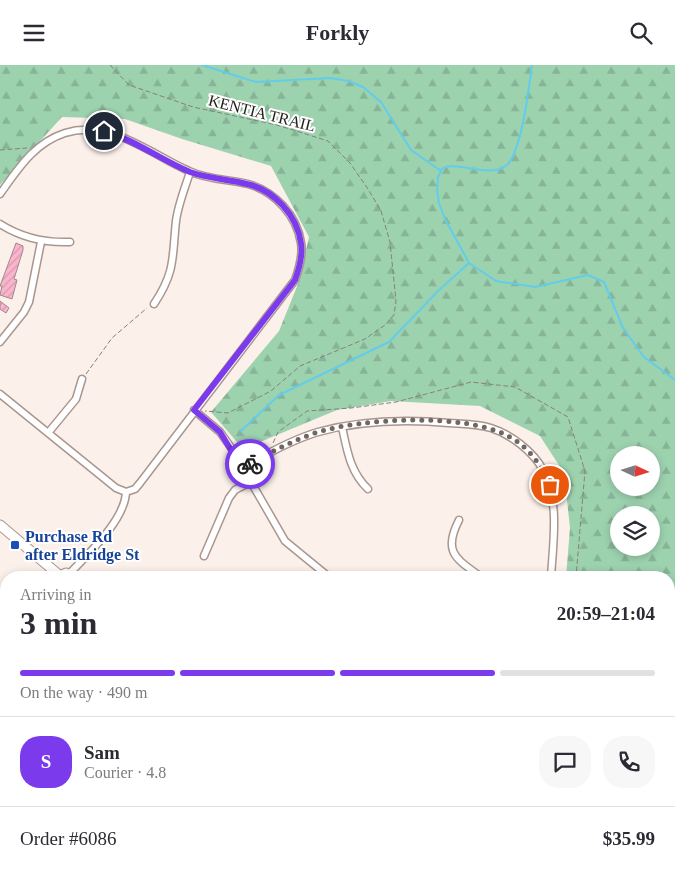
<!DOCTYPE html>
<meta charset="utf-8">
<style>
:root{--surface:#fff;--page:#f7f7f7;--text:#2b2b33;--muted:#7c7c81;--line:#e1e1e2;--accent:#7c3aed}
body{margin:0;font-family:Georgia,serif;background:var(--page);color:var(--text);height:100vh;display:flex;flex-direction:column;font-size:19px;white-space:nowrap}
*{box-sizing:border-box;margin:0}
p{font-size:16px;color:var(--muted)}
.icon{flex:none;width:28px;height:28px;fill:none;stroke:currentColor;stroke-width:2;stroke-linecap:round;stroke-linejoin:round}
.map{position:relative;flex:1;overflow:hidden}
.panel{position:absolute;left:0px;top:506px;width:675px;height:311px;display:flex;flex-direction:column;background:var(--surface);border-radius:20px 20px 0 0;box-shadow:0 2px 8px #0003}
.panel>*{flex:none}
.needle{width:32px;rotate:94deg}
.tools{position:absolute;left:610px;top:381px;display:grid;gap:10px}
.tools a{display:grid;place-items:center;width:50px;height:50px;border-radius:50%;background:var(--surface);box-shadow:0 2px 8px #0003;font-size:25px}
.pin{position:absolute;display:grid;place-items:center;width:42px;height:42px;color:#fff;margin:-21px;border:2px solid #fff;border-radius:50%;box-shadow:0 1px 5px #0007}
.courier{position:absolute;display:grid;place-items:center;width:50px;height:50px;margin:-25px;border:4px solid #7c3aed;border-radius:50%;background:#fff;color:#222;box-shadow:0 1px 6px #0007}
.summary em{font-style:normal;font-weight:700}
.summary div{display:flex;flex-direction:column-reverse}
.summary{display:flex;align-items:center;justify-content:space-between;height:85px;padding:0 20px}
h1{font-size:32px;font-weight:700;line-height:38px}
.bar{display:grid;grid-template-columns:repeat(4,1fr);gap:8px 5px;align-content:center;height:60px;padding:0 20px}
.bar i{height:6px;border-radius:4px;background:var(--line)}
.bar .current{background:var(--accent)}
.bar p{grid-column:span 4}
.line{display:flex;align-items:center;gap:12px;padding:0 20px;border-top:1px solid var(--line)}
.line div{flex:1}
.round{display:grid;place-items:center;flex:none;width:52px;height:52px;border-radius:20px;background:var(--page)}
header{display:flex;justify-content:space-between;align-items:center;height:65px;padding:0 20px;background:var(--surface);font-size:22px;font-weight:700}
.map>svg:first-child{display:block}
</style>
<header><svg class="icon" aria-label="menu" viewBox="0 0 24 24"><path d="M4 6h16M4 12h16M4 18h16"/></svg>Forkly<svg class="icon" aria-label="search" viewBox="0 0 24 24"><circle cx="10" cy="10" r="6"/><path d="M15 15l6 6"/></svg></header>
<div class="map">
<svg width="675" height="817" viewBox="0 0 675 817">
<defs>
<pattern id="forest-firs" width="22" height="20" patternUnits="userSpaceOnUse" patternTransform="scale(1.25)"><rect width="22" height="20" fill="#9dd2af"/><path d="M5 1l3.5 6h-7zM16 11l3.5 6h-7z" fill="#87b496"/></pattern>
<pattern id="building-hatch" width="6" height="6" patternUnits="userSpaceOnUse" patternTransform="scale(1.25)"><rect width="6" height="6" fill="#fab4cc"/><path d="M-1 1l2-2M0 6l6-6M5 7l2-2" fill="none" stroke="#d69aaf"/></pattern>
</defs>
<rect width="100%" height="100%" fill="#fcf0eb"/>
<!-- forest -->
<path fill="url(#forest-firs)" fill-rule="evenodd" d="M0,0H675V817H458L454,811H669V512H566L570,463L564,408L540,371L480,341L391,336L337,345L243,384L211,347L279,266L298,219L309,172L271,101L182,74L125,54L62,52L0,120ZM619,390H651V422H619ZM619,450H651V482H619Z"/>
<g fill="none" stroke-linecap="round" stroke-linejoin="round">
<!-- stream -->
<path stroke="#62cdeb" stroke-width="2" d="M202,0L256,17L330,13L349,16L363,22L381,37L411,85L441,106L438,112L437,125L439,138L445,154L469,198L496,216L535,222L588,210L604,217L623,263L644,292L675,315
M441,105C451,93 491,115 507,100C522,85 529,22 532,0
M241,366L279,330L389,277L438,226L469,198
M669,676L675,675"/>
</g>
<!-- building -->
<path fill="url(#building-hatch)" stroke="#9d898f" d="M16,178L23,181V185L14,214L17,215L12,234L0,230L2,221H0Z
M0,236L9,243L6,248L0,244Z"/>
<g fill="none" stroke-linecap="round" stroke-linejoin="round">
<defs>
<path id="minor" d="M0,129C18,104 34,78 65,68C111,54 150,89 189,106C208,115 228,114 248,119C274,126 297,150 301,178C303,190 299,204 295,215L140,418L135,424L126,427
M0,159C22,173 44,178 70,177
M154,239C176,206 172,192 176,156C178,140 185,123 190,107
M0,277L24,247L29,237L41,177
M0,329L116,423L126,427
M194,345L220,367L232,384L285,476L329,512
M342,362C347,385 350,407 368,424
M48,368L76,334L82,314
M243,403C266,389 291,375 318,367C362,355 404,354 449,358C463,359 478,359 491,363C510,369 533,386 543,405C560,438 553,477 551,512
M459,455C442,488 457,494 481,512
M204,491L229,433L235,425L250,417
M69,509C88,489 125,455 126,427
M0,603L6,595
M63,811L65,817
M157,811L159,817
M430,811L437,817
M239,817L244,811"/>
<path id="secondary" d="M0,460L59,510
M57,512L66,508L72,512
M361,817L365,811"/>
</defs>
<!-- minor casing -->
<use href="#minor" stroke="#a9968f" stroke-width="9"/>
<!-- secondary casing -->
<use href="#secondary" stroke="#a9968f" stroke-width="11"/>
<!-- path -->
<path stroke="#887f7b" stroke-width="1" stroke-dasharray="5 2.5" stroke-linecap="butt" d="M110,0L129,20L193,42L277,60L328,76L350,98L368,124L381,146L390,177L396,236L394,250L385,260L365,274L300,301L271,326L228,348L205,346
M0,85L27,83
M86,309L112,273L147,243
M273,378L278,367L307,346L351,343L396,337L471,317L515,322L568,352L585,406L576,512
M0,730L6,733"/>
<!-- minor -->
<use href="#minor" stroke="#fff" stroke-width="6"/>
<!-- secondary -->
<use href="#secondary" stroke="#fff" stroke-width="9"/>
</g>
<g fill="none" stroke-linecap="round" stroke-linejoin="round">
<!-- done -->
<path stroke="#706763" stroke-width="5" stroke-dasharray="0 9" d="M250,399C271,387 292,376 315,368C361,353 463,348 506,370C527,380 541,399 550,420"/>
<!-- route -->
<path stroke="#7c3aed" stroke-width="6" d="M104,66C135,75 161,95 190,107C209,114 228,114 247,119C274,125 297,150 301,178C303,190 299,204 295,215L194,345L220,367L242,403L250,399"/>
</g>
<!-- markers -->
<rect fill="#1a4fb4" stroke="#fff" stroke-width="2" x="10" y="475" width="10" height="10" rx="2.5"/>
<g text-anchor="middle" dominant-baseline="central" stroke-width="4" stroke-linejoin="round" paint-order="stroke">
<!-- street labels -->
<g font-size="16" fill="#241d1a" stroke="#fff">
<text transform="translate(262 48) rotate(14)">KENTIA TRAIL</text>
</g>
<!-- transit labels -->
<g font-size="16" font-weight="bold" fill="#164399" stroke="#fff" text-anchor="start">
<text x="25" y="471">Purchase Rd<tspan x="25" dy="18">after Eldridge St</tspan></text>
</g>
</g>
</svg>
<div class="tools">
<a><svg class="needle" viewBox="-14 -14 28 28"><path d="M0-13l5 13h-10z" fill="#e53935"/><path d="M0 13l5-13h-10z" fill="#7c7c81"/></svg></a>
<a><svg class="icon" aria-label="layers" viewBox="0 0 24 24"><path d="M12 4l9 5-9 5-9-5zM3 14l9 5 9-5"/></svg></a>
</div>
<div class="pin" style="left:550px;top:420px;background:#ea580c"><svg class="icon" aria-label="bag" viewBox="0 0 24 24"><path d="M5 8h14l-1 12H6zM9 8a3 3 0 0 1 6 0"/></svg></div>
<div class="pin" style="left:104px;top:66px;background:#1f2937"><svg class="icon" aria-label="home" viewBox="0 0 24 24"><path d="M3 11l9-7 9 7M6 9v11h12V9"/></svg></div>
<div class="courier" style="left:250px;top:399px"><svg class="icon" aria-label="bike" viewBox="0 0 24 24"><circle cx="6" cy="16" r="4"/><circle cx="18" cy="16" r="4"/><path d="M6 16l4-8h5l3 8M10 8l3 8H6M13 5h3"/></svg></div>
<section class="panel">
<div class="summary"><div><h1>3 min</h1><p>Arriving in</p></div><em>20:59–21:04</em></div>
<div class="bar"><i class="current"></i><i class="current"></i><i class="current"></i><i></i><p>On the way · 490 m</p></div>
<div class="line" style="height:90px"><b class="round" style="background:var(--accent);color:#fff">S</b><div><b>Sam</b><p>Courier · 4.8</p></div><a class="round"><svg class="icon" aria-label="chat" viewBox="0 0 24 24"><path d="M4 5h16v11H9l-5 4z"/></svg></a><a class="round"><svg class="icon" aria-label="phone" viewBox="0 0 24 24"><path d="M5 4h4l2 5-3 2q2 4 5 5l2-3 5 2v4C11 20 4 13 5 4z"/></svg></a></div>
<div class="line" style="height:65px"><div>Order #6086</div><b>$35.99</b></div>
</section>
</div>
